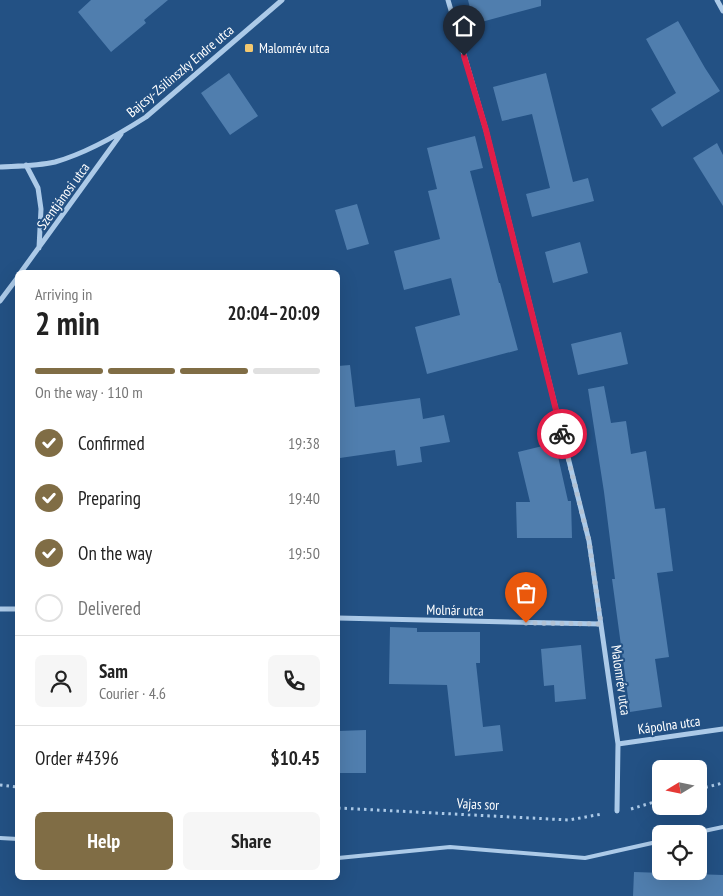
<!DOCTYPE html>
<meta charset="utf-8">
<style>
:root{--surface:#fff;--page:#f6f6f6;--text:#222;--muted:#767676;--line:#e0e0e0;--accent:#806d45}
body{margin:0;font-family:"PT Sans Narrow",sans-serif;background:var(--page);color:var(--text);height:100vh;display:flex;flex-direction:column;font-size:19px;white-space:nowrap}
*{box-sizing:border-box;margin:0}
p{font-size:16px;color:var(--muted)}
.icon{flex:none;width:28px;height:28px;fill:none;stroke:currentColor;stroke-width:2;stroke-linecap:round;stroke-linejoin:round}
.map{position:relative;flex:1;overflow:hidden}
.side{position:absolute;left:15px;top:270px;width:325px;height:610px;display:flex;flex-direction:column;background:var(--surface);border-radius:8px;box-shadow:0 5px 20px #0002}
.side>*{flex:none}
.needle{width:32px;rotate:260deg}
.buttons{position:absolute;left:652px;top:760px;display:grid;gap:10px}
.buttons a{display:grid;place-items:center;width:55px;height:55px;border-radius:8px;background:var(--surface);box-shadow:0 5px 20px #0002;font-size:25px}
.pin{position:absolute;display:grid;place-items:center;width:42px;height:42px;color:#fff;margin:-51px -21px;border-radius:50% 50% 50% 0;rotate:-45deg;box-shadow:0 0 5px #0007}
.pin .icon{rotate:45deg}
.courier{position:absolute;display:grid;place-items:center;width:50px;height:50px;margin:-25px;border:4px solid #e11d48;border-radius:50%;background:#fff;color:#222;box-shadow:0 1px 6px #0007}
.overview em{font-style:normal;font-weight:600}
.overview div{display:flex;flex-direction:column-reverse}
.overview{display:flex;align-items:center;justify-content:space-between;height:85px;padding:0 20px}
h1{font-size:32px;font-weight:600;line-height:38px}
.bar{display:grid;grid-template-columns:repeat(4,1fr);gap:8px 5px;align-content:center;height:60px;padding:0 20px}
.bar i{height:6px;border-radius:4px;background:var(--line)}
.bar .selected{background:var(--accent)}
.bar p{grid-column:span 4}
.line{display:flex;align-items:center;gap:12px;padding:0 20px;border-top:1px solid var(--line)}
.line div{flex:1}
.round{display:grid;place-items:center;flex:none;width:52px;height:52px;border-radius:8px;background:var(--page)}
ol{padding:0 20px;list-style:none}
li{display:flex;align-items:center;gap:15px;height:55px}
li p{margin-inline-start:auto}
li .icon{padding:5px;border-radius:50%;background:var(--accent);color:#fff;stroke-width:4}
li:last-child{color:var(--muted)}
li i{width:28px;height:28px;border:2px solid var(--line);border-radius:50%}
.action{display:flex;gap:10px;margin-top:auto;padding:10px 20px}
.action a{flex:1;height:58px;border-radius:8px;background:var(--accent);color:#fff;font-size:20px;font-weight:600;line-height:58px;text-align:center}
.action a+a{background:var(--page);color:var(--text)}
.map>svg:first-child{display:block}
</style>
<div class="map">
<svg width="723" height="896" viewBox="0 0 723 896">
<rect width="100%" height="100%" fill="#235184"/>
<!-- building -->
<path fill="#507eae" d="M91,0H168L144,20L146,23L111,52L78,12Z
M468,0H541V6L474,24Z
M678,21L705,68L720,91L662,127L651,109L676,93L646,39Z
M229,73L258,116L230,135L201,93Z
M546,73L573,182L588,178L594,201L532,217L526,194L550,188L532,114L502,121L493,87Z
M475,136L483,168L470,171L499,283H500L518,350L427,374L415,327L460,315L451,278L404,290L394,251L440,239L428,191L437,189L427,148Z
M717,143L723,155V206L693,158Z
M357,204L369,244L347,250L335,210Z
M580,242L588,273L553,283L545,252Z
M621,332L628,364L578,375L571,344Z
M350,365L355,407L420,398L423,419L444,415L450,442L420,447L422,462L397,466L395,450L340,458L338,442V366Z
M604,386L611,423L626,421L631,454L646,451L655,509L665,508L673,571L657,573L669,657L655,659L662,707L630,712L612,579H615L604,492L588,389Z
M555,443L568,501H571L572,538H517L516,502H530L518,452Z
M390,627L417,628V632H480V663H476L483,727L500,725L503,751L455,756L447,685L389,684Z
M581,645L586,699L555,702L554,685L544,686L541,649Z
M366,730V773H338V731Z
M634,872L723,875V896H633Z"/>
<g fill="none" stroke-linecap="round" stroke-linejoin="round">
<!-- path -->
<path stroke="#accae8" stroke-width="3" stroke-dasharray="2.5 4" stroke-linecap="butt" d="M0,785L18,787
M699,789L723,783
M338,808L569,820L602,814
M631,809L661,800"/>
<!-- service -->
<path stroke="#accae8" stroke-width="4" d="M690,834L723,827
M0,838L18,839
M338,858L450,847L585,858L661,841"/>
<!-- minor -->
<path stroke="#accae8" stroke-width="5" d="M448,0L486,130L589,541L618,744L617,811
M717,0L723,11
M26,165L38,188L41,209L39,248
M0,167C18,166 37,166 55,162C87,153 118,135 146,117L282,0
M21,272L121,134
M0,301L18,277
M0,609H18
M338,618L601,624
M618,744L723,729"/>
</g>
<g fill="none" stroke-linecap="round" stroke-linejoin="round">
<!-- done -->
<path stroke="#b2c2d4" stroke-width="5" stroke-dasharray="0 9" d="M526,623L601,624L589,541L562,434"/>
<!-- route -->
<path stroke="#e11d48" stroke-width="6" d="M464,56L486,130L562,434"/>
</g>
<!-- markers -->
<rect fill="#f3c86f" stroke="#235184" stroke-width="2" x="244" y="43" width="10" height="10" rx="2.5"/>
<g text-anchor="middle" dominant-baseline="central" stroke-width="4" stroke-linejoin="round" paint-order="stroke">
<!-- poi labels -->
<g font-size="14" fill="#fff" stroke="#235184" text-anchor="start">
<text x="259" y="48">Malomrév utca</text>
</g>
<!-- street labels -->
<g font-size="14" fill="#fff" stroke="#235184">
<text transform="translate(180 71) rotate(-40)">Bajcsy-Zsilinszky Endre utca</text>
<text transform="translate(63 196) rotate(-54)">Szentjánosi utca</text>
<text transform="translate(455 610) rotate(1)">Molnár utca</text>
<text transform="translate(621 680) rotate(82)">Malomrév utca</text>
<text transform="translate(669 725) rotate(-8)">Kápolna utca</text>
<text transform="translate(478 804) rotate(3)">Vajas sor</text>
</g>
</g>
</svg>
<div class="buttons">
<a><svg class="needle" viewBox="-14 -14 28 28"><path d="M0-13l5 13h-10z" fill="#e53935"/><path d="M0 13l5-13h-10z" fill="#767676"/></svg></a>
<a><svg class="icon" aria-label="locate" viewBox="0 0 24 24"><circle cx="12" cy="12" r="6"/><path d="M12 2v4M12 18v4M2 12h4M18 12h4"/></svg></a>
</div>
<div class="pin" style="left:526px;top:623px;background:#ea580c"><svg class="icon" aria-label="bag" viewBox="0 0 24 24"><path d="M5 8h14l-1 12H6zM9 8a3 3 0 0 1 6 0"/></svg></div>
<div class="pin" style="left:464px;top:56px;background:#1f2937"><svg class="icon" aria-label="home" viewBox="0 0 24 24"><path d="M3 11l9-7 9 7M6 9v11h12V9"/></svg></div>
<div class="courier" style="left:562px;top:434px"><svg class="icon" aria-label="bike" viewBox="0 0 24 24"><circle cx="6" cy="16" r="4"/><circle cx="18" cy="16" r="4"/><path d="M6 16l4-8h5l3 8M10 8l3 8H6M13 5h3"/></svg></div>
<section class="side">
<div class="overview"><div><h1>2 min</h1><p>Arriving in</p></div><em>20:04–20:09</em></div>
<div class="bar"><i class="selected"></i><i class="selected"></i><i class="selected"></i><i></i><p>On the way · 110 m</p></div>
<ol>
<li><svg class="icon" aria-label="check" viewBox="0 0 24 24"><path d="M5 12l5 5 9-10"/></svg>Confirmed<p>19:38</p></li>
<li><svg class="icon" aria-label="check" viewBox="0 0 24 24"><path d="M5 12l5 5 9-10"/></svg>Preparing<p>19:40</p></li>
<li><svg class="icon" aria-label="check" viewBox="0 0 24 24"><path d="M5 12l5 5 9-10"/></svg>On the way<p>19:50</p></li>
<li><i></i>Delivered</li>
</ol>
<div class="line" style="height:90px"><a class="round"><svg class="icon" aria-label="person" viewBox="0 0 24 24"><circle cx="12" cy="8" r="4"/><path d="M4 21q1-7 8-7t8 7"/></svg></a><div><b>Sam</b><p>Courier · 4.6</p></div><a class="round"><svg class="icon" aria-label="phone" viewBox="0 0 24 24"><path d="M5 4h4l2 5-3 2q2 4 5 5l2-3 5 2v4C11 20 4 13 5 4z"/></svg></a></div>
<div class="line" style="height:65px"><div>Order #4396</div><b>$10.45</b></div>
<div class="action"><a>Help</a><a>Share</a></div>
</section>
</div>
